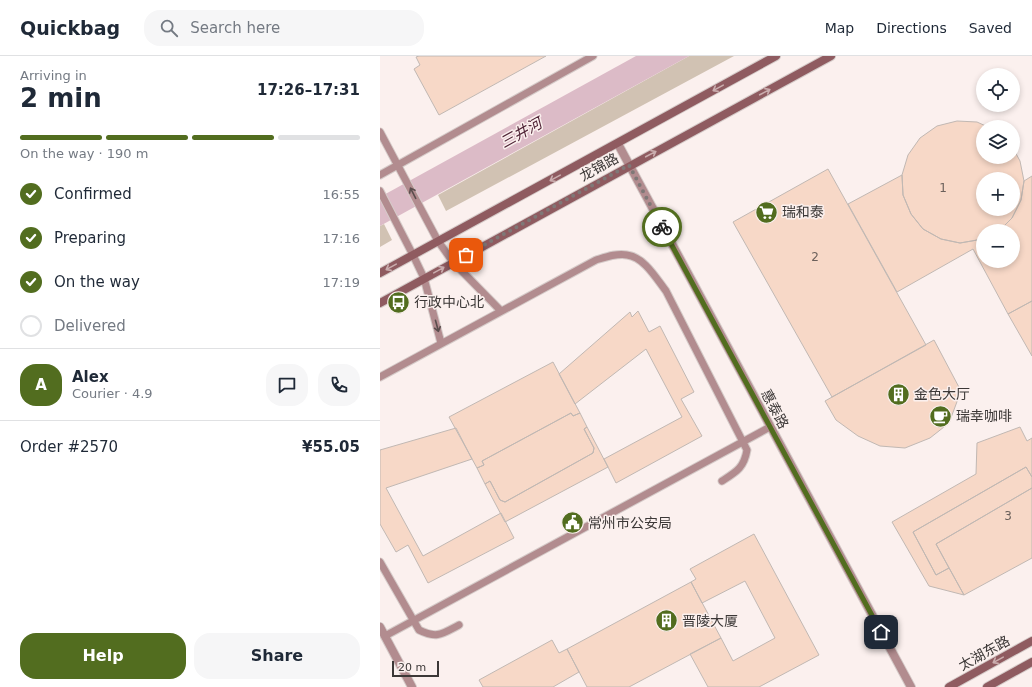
<!DOCTYPE html>
<meta charset="utf-8">
<style>
:root{--surface:#fff;--page:#f6f6f7;--text:#1f2937;--muted:#747a83;--line:#e0e1e3;--accent:#526d1f}
body{margin:0;font-family:"DejaVu Sans","Noto Sans SC",sans-serif;background:var(--page);color:var(--text);height:100vh;display:flex;flex-direction:column;font-size:15px;white-space:nowrap}
*{box-sizing:border-box;margin:0}
p{font-size:13px;color:var(--muted)}
.icon{flex:none;width:22px;height:22px;fill:none;stroke:currentColor;stroke-width:2;stroke-linecap:round;stroke-linejoin:round}
.map{position:relative;flex:1;overflow:hidden}
.side{display:flex;flex-direction:column;background:var(--surface);width:380px}
.side>*{flex:none}
.buttons{position:absolute;left:596px;top:12px;display:grid;gap:8px}
.buttons a{display:grid;place-items:center;width:44px;height:44px;border-radius:50%;background:var(--surface);box-shadow:0 2px 6px #0003;font-size:20px}
.scale{position:absolute;left:12px;bottom:10px;width:47px;box-sizing:border-box;padding-left:4px;border:2px solid #3c3837;border-top:0;font-size:11px;line-height:14px;white-space:nowrap;color:#3c3837;-webkit-text-stroke:3px #fbf0ee;paint-order:stroke}
.pin{position:absolute;display:grid;place-items:center;width:34px;height:34px;color:#fff;margin:-17px;border-radius:8px;box-shadow:0 2px 6px #0006}
.courier{position:absolute;display:grid;place-items:center;width:40px;height:40px;margin:-20px;border:3px solid #526d1f;border-radius:50%;background:#fff;color:#222;box-shadow:0 1px 5px #0007}
.summary em{font-style:normal;font-weight:600}
.summary div{display:flex;flex-direction:column-reverse}
.summary{display:flex;align-items:center;justify-content:space-between;height:68px;padding:0 20px}
h1{font-size:26px;font-weight:600;line-height:30px}
.bar{display:grid;grid-template-columns:repeat(4,1fr);gap:6px 4px;align-content:center;height:48px;padding:0 20px}
.bar i{height:5px;border-radius:3px;background:var(--line)}
.bar .active{background:var(--accent)}
.bar p{grid-column:span 4}
.line{display:flex;align-items:center;gap:10px;padding:0 20px;border-top:1px solid var(--line)}
.line div{flex:1}
.round{display:grid;place-items:center;flex:none;width:42px;height:42px;border-radius:16px;background:var(--page)}
ol{padding:0 20px;list-style:none}
li{display:flex;align-items:center;gap:12px;height:44px}
li p{margin-inline-start:auto}
li .icon{padding:4px;border-radius:50%;background:var(--accent);color:#fff;stroke-width:4}
li:last-child{color:var(--muted)}
li i{width:22px;height:22px;border:2px solid var(--line);border-radius:50%}
.cta{display:flex;gap:8px;margin-top:auto;padding:8px 20px}
.cta a{flex:1;height:46px;border-radius:16px;background:var(--accent);color:#fff;font-size:16px;font-weight:600;line-height:46px;text-align:center}
.cta a+a{background:var(--page);color:var(--text)}
header{display:flex;align-items:center;gap:24px;box-sizing:border-box;height:56px;padding:0 20px;background:var(--surface);border-bottom:1px solid var(--line)}
header strong{font-size:19px}
nav{display:flex;gap:22px;margin-inline-start:auto;font-size:14px}
.search{width:280px;height:36px;background:var(--page);display:flex;align-items:center;gap:10px;box-sizing:border-box;padding:0 14px;border-radius:16px;color:var(--muted);font-size:15px}
main{display:flex;flex:1;min-height:0}
.map>svg:first-child{display:block}
</style>
<header>
<strong>Quickbag</strong>
<div class="search"><svg class="icon" aria-label="search" viewBox="0 0 24 24"><circle cx="10" cy="10" r="6"/><path d="M15 15l6 6"/></svg>Search here</div>
<nav><a>Map</a><a>Directions</a><a>Saved</a></nav>
</header>
<main>
<section class="side">
<div class="summary"><div><h1>2 min</h1><p>Arriving in</p></div><em>17:26–17:31</em></div>
<div class="bar"><i class="active"></i><i class="active"></i><i class="active"></i><i></i><p>On the way · 190 m</p></div>
<ol>
<li><svg class="icon" aria-label="check" viewBox="0 0 24 24"><path d="M5 12l5 5 9-10"/></svg>Confirmed<p>16:55</p></li>
<li><svg class="icon" aria-label="check" viewBox="0 0 24 24"><path d="M5 12l5 5 9-10"/></svg>Preparing<p>17:16</p></li>
<li><svg class="icon" aria-label="check" viewBox="0 0 24 24"><path d="M5 12l5 5 9-10"/></svg>On the way<p>17:19</p></li>
<li><i></i>Delivered</li>
</ol>
<div class="line" style="height:72px"><b class="round" style="background:var(--accent);color:#fff">A</b><div><b>Alex</b><p>Courier · 4.9</p></div><a class="round"><svg class="icon" aria-label="chat" viewBox="0 0 24 24"><path d="M4 5h16v11H9l-5 4z"/></svg></a><a class="round"><svg class="icon" aria-label="phone" viewBox="0 0 24 24"><path d="M5 4h4l2 5-3 2q2 4 5 5l2-3 5 2v4C11 20 4 13 5 4z"/></svg></a></div>
<div class="line" style="height:52px"><div>Order #2570</div><b>¥55.05</b></div>
<div class="cta"><a>Help</a><a>Share</a></div>
</section>
<div class="map">
<svg width="652" height="631" viewBox="0 0 652 631">
<rect width="100%" height="100%" fill="#fbf0ee"/>
<!-- green -->
<path fill="#d1c2b3" d="M309,0H354L66,155L58,139Z
M4,168L12,184L0,191V170Z"/>
<!-- water -->
<path fill="#dcbbc7" d="M256,0H309L0,170V141Z"/>
<!-- building -->
<path fill="#f7d8c7" stroke="#c1b8b3" fill-rule="evenodd" d="M39,0H166L59,59L34,13L40,9L36,1Z
M577,65L597,66L608,71H603V101H633V92L640,105L644,125L641,144L632,162L619,175H603V183L580,187L561,183L543,173L531,158L523,139L522,119L528,99L540,82L557,70ZM603,123H633V153H603Z
M448,113L546,289L452,341L353,166Z
M522,119L523,139L531,158L543,173L561,183L580,187L603,183V205H633V175H619L632,162L641,144L644,125L652,120V245L628,258L593,193L517,236L468,148Z
M652,245V300L628,258Z
M258,255L269,276L280,270L314,336L301,343L322,380L236,427L224,403L302,361L266,293L195,348L179,318L250,256L252,261Z
M554,284L581,335L569,367L550,382L525,392L500,390L478,380L456,364L445,345Z
M173,306L200,357L193,360L191,357L102,405L104,409L97,412L69,361Z
M191,357L193,360L200,357L207,371L204,373L214,392L213,397L125,446L120,444L110,425L105,428L97,412L104,409L102,405Z
M207,371L228,411L125,466L105,428L110,425L120,444L125,446L213,397L214,392L204,373Z
M640,371L647,385L652,382V421L646,411L533,476L556,519L569,512L584,539L549,530L512,466L596,418L597,387Z
M76,372L92,403L6,432L43,500L121,457L134,482L48,527L28,489L16,496L0,468V394Z
M646,411L652,421V432L556,488L569,512L556,519L533,476Z
M652,432V502L584,539L556,488Z
M374,478L439,599L379,631H328L310,598L341,582L353,605L395,582L365,525L322,547L311,526L316,523L310,513Z
M311,526L341,582L249,631H207L187,593Z
M172,584L179,597L187,593L199,616L173,631H103L99,624Z"/>
<g fill="none" stroke-linecap="round" stroke-linejoin="round">
<defs>
<path id="service" d="M0,76L58,185L73,206L121,255
M0,119L213,0
M0,135L33,199L44,222L61,287
M0,321L216,204C226,201 237,197 247,199C264,201 276,222 286,235L367,394C364,412 356,416 342,425
M0,506L39,574C57,583 62,578 79,569
M5,580L390,371"/>
<path id="minor" d="M238,88L531,631"/>
<path id="tertiary" d="M0,571L32,631"/>
<path id="secondary" d="M0,217L396,0
M0,247L451,0
M569,631L652,585
M607,631L652,606"/>
</defs>
<!-- service casing -->
<use href="#service" stroke="#d5cbc9" stroke-width="9"/>
<!-- minor casing -->
<use href="#minor" stroke="#d5cbc9" stroke-width="10"/>
<!-- tertiary casing -->
<use href="#tertiary" stroke="#d5cbc9" stroke-width="10"/>
<!-- secondary casing -->
<use href="#secondary" stroke="#d5cbc9" stroke-width="10"/>
<!-- service -->
<use href="#service" stroke="#b28c8f" stroke-width="7"/>
<!-- minor -->
<use href="#minor" stroke="#b28c8f" stroke-width="8"/>
<!-- tertiary -->
<use href="#tertiary" stroke="#b28c8f" stroke-width="8"/>
<!-- secondary -->
<use href="#secondary" stroke="#8f5b60" stroke-width="8"/>
</g>
<!-- one-way arrows -->
<defs><path id="oneway-shaft" d="M-6 0H5M1.5-3L5.5 0L1.5 3" fill="none" stroke-width="1.6" stroke-linecap="round" stroke-linejoin="round"/></defs>
<g stroke="#caadae">
<use href="#oneway-shaft" transform="translate(338 32) rotate(151)"/>
<use href="#oneway-shaft" transform="translate(385 36) rotate(-28)"/>
<use href="#oneway-shaft" transform="translate(271 98) rotate(-28)"/>
<use href="#oneway-shaft" transform="translate(175 122) rotate(151)"/>
<use href="#oneway-shaft" transform="translate(11 211) rotate(151)"/>
<use href="#oneway-shaft" transform="translate(59 214) rotate(-29)"/>
<use href="#oneway-shaft" transform="translate(618 604) rotate(151)"/>
</g>
<g stroke="#5a4d4d">
<use href="#oneway-shaft" transform="translate(33 137) rotate(-117)"/>
<use href="#oneway-shaft" transform="translate(57 270) rotate(75)"/>
</g>
<g fill="none" stroke-linecap="round" stroke-linejoin="round">
<!-- done -->
<path stroke="#7f7877" stroke-width="4" stroke-dasharray="0 7.2" d="M86,199L249,109L282,171"/>
<!-- route -->
<path stroke="#526d1f" stroke-width="5" d="M282,171L501,576"/>
</g>
<!-- icons -->
<defs>
<symbol id="supermarket-disc" viewBox="-11 -11 22 22"><circle r="9.5" fill="#526d1f" stroke="#fbf0ee"/><path d="M-6-5.5h2.5l.6 2H6L4.5 2H-2.5L-4.4-4H-6ZM-1.5 3.2a1.3 1.3 0 1 0 .1 0ZM3 3.2a1.3 1.3 0 1 0 .1 0Z" fill="#fff"/></symbol>
<symbol id="bus-disc" viewBox="-11 -11 22 22"><circle r="9.5" fill="#526d1f" stroke="#fbf0ee"/><path d="M-5-6H5V4H4V6H2V4H-2V6H-4V4H-5ZM-3.5-4V0h7V-4ZM-3.5 1.2v1.5H-2V1.2ZM2 1.2v1.5H3.5V1.2Z" fill="#fff"/></symbol>
<symbol id="building-disc" viewBox="-11 -11 22 22"><circle r="9.5" fill="#526d1f" stroke="#fbf0ee"/><path d="M-4-6H4V6H1V3H-1V6H-4ZM-2.5-4.3h1.7v1.8h-1.7ZM.8-4.3h1.7v1.8H.8ZM-2.5-1h1.7V.8h-1.7ZM.8-1h1.7V.8H.8Z" fill="#fff"/></symbol>
<symbol id="cafe-disc" viewBox="-11 -11 22 22"><circle r="9.5" fill="#526d1f" stroke="#fbf0ee"/><path d="M-5.5-4.5H6V0H3Q3 3.5 0 3.5H-2.5Q-5.5 3.5-5.5 0ZM3-3.2v2h1.7v-2ZM-6 4.5H4V6H-6Z" fill="#fff"/></symbol>
<symbol id="civic-disc" viewBox="-11 -11 22 22"><circle r="9.5" fill="#526d1f" stroke="#fbf0ee"/><path d="M-.6-6.5H3V-4.5H.6V-3L4-1V1h2V6H-6V1h2V-1L-.6-3ZM-1.2 2.5V6h2.4V2.5Z" fill="#fff"/></symbol>
</defs>
<g fill-rule="evenodd">
<use href="#supermarket-disc" x="374" y="144" width="25" height="25"/>
<use href="#bus-disc" x="6" y="234" width="25" height="25"/>
<use href="#building-disc" x="506" y="326" width="25" height="25"/>
<use href="#cafe-disc" x="548" y="348" width="25" height="25"/>
<use href="#civic-disc" x="180" y="454" width="25" height="25"/>
<use href="#building-disc" x="274" y="552" width="25" height="25"/>
</g>
<g text-anchor="middle" dominant-baseline="central" stroke-width="3" stroke-linejoin="round" paint-order="stroke">
<!-- number labels -->
<g font-size="12" fill="#6b605b">
<text x="563" y="132">1</text>
<text x="435" y="201">2</text>
<text x="628" y="460">3</text>
</g>
<!-- street labels -->
<g font-size="14" fill="#3c3837" stroke="#fbf0ee">
<text transform="translate(219 111) rotate(-29)">龙锦路</text>
<text transform="translate(395 353) rotate(62)">惠泰路</text>
<text transform="translate(604 597) rotate(-29)">太湖东路</text>
</g>
<!-- poi labels -->
<g font-size="14" fill="#3c3837" stroke="#fbf0ee" text-anchor="start">
<text x="402" y="156">瑞和泰</text>
<text x="34" y="246">行政中心北</text>
<text x="534" y="338">金色大厅</text>
<text x="576" y="360">瑞幸咖啡</text>
<text x="208" y="467">常州市公安局</text>
<text x="302" y="565">晋陵大厦</text>
</g>
<!-- water labels -->
<g font-size="15" font-style="italic" fill="#4f2336" stroke="#fbf0ee">
<text transform="translate(141 77) rotate(-29)">三井河</text>
</g>
</g>
</svg>
<div class="buttons">
<a><svg class="icon" aria-label="locate" viewBox="0 0 24 24"><circle cx="12" cy="12" r="6"/><path d="M12 2v4M12 18v4M2 12h4M18 12h4"/></svg></a>
<a><svg class="icon" aria-label="layers" viewBox="0 0 24 24"><path d="M12 4l9 5-9 5-9-5zM3 14l9 5 9-5"/></svg></a>
<a>+</a>
<a>−</a>
</div>
<div class="scale">20 m</div>
<div class="pin" style="left:86px;top:199px;background:#ea580c"><svg class="icon" aria-label="bag" viewBox="0 0 24 24"><path d="M5 8h14l-1 12H6zM9 8a3 3 0 0 1 6 0"/></svg></div>
<div class="pin" style="left:501px;top:576px;background:#1f2937"><svg class="icon" aria-label="home" viewBox="0 0 24 24"><path d="M3 11l9-7 9 7M6 9v11h12V9"/></svg></div>
<div class="courier" style="left:282px;top:171px"><svg class="icon" aria-label="bike" viewBox="0 0 24 24"><circle cx="6" cy="16" r="4"/><circle cx="18" cy="16" r="4"/><path d="M6 16l4-8h5l3 8M10 8l3 8H6M13 5h3"/></svg></div>
</div>
</main>
